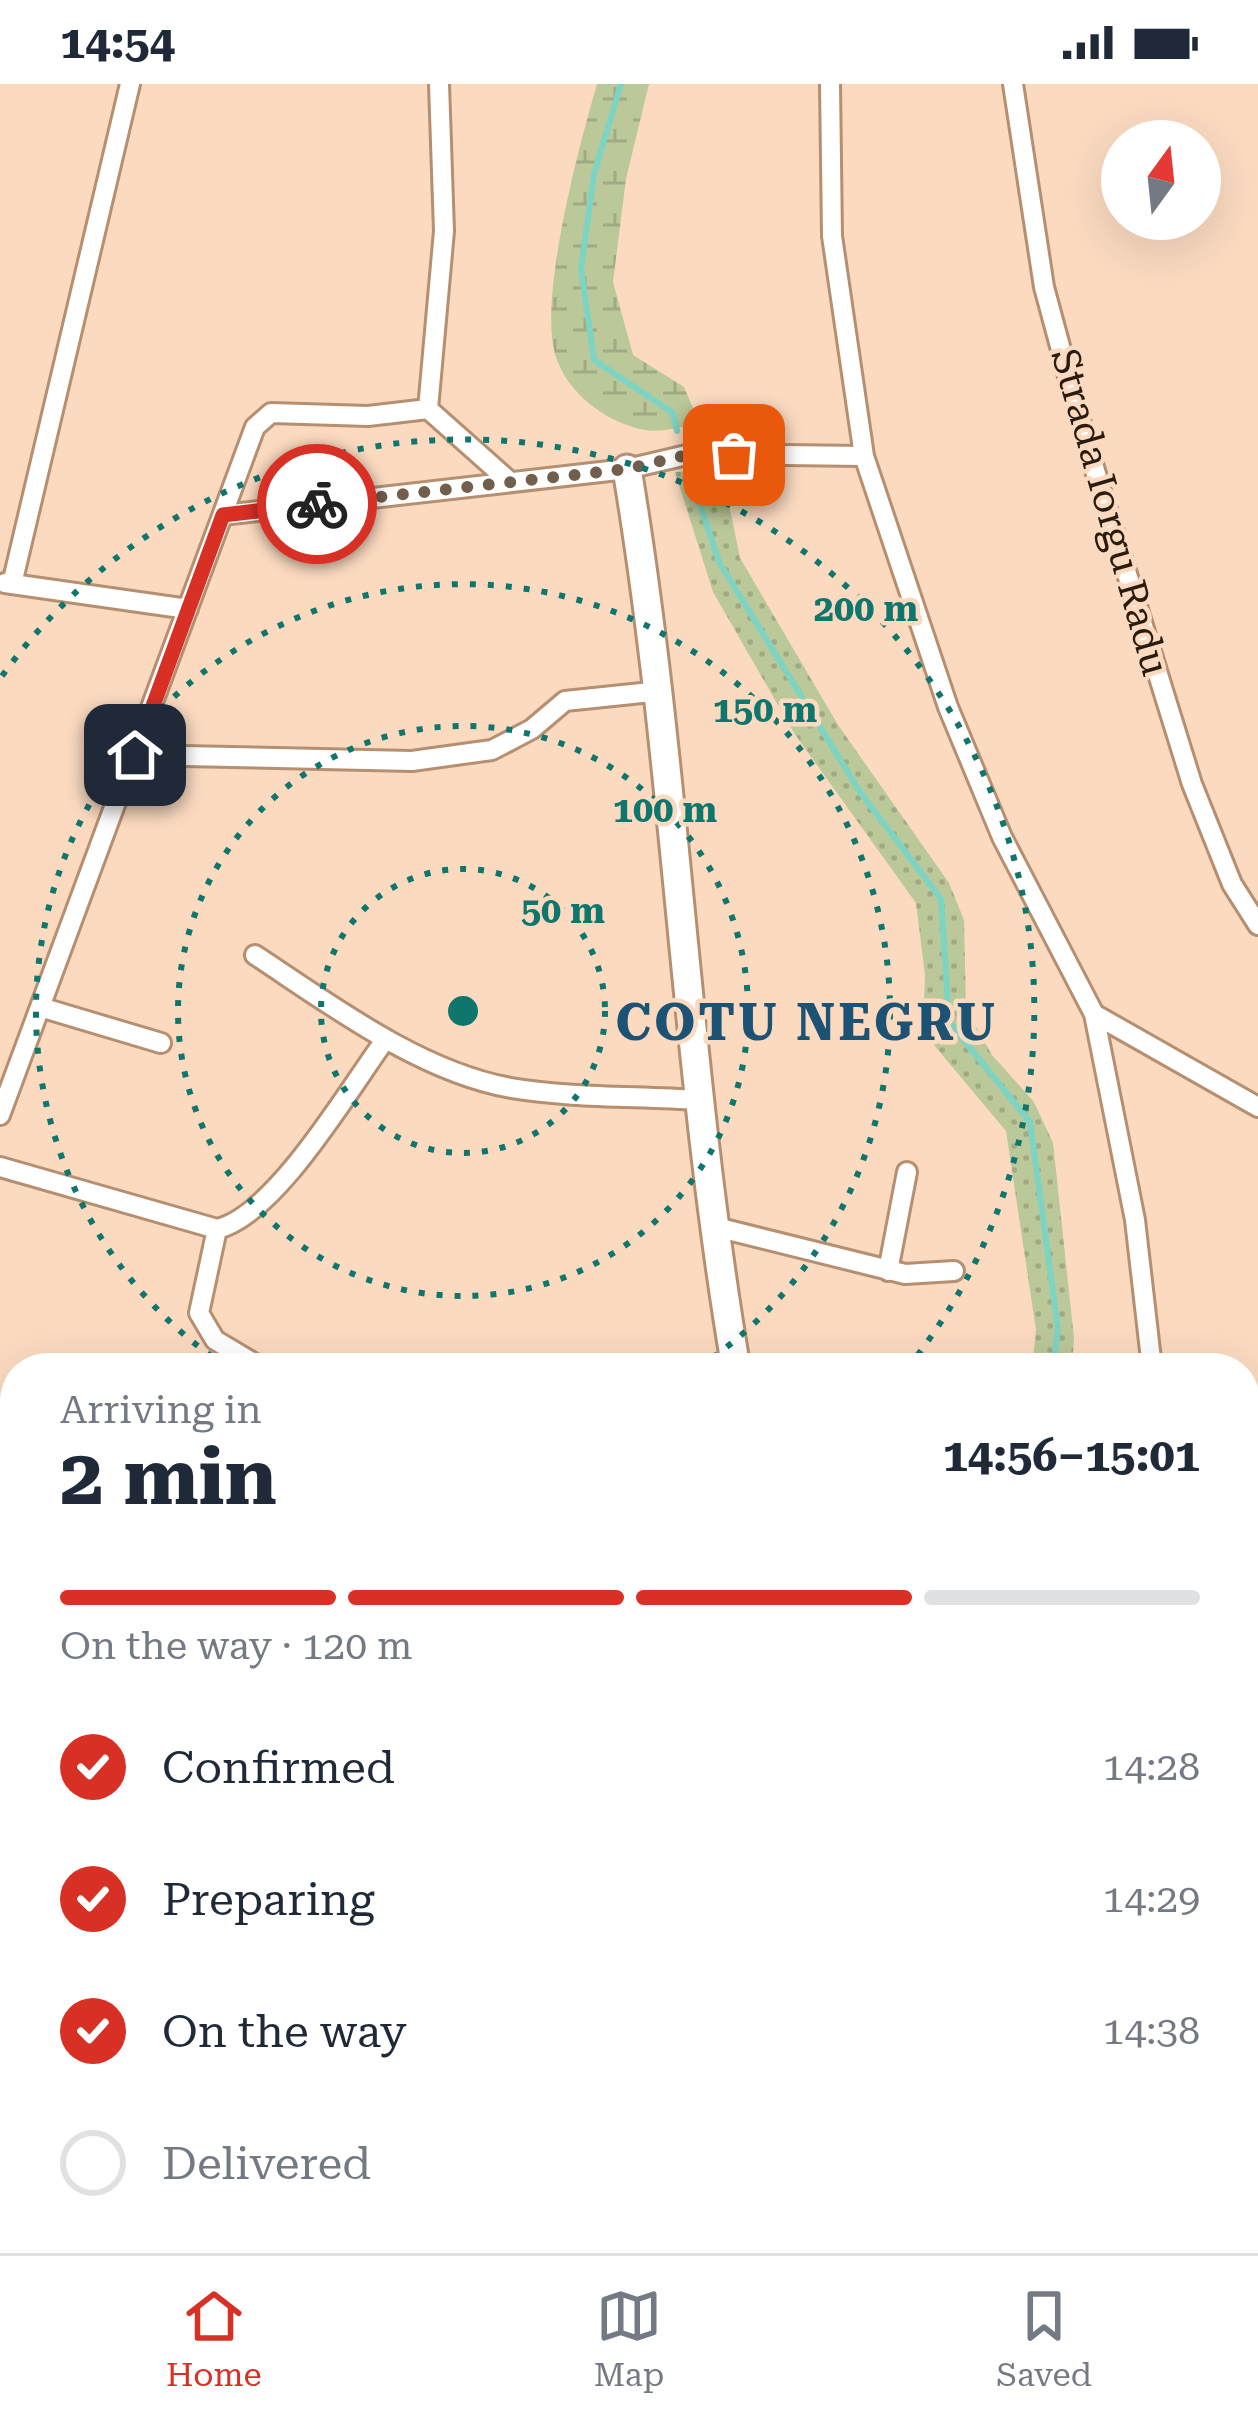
<!DOCTYPE html>
<meta charset="utf-8">
<style>
:root{--surface:#fff;--page:#f2f2f3;--text:#1f2937;--muted:#747a83;--line:#e0e1e3;--accent:#d93025}
body{margin:0;font-family:"Roboto Serif",serif;background:var(--page);color:var(--text);height:100vh;display:flex;flex-direction:column;font-size:45px;white-space:nowrap}
*{box-sizing:border-box;margin:0}
p{font-size:39px;color:var(--muted)}
.icon{flex:none;width:66px;height:66px;fill:none;stroke:currentColor;stroke-width:2;stroke-linecap:round;stroke-linejoin:round}
.map{position:relative;flex:1;overflow:hidden}
.panel{position:absolute;left:0px;top:1269px;width:1260px;height:900px;display:flex;flex-direction:column;background:var(--surface);border-radius:48px 48px 0 0;box-shadow:0 12px 48px #0002}
.panel>*{flex:none}
.needle{width:78px;rotate:15deg}
.tools{position:absolute;left:1101px;top:36px;display:grid;gap:24px}
.tools a{display:grid;place-items:center;width:120px;height:120px;border-radius:50%;background:var(--surface);box-shadow:0 12px 48px #0002;font-size:60px}
.pin{position:absolute;display:grid;place-items:center;width:102px;height:102px;color:#fff;margin:-51px;border-radius:24px;box-shadow:0 6px 18px #0006}
.courier{position:absolute;display:grid;place-items:center;width:120px;height:120px;margin:-60px;border:9px solid #d93025;border-radius:50%;background:#fff;color:#222;box-shadow:0 3px 15px #0007}
.head em{font-style:normal;font-weight:700}
.head div{display:flex;flex-direction:column-reverse}
.head{display:flex;align-items:center;justify-content:space-between;height:204px;padding:0 60px}
h1{font-size:78px;font-weight:700;line-height:90px}
.bar{display:grid;grid-template-columns:repeat(4,1fr);gap:18px 12px;align-content:center;height:144px;padding:0 60px}
.bar i{height:15px;border-radius:9px;background:var(--line)}
.bar .active{background:var(--accent)}
.bar p{grid-column:span 4}
ol{padding:0 60px;list-style:none}
li{display:flex;align-items:center;gap:36px;height:132px}
li p{margin-inline-start:auto}
li .icon{padding:12px;border-radius:50%;background:var(--accent);color:#fff;stroke-width:4}
li:last-child{color:var(--muted)}
li i{width:66px;height:66px;border:6px solid var(--line);border-radius:50%}
.status{display:flex;justify-content:space-between;align-items:center;height:84px;padding:0 60px;background:var(--surface);direction:ltr}
.status svg{height:33px;fill:currentColor}
.tab-bar{display:flex;justify-content:space-around;align-items:center;height:168px;border-top:3px solid var(--line);background:var(--surface);font-size:33px;color:var(--muted)}
.tab-bar a{display:grid;justify-items:center;gap:6px}
.tab-bar .active{color:var(--accent)}
.map>svg:first-child{display:block}
</style>
<div class="status"><b>14:54</b><svg viewBox="0 0 49 12"><path d="M0 12V9h3v3zM5 12V6h3v6zM10 12V3h3v9zM15 12V0h3v12zM26 1h20v11H26zM47 4h2v5h-2z"/></svg></div>
<div class="map">
<svg width="1258" height="2169" viewBox="0 0 1258 2169">
<defs>
<pattern id="green-dots" width="8" height="8" patternUnits="userSpaceOnUse" patternTransform="scale(3)"><rect width="8" height="8" fill="#bbc899"/><path d="M2 2h.1M6 6h.1" fill="none" stroke="#a1ab83" stroke-width="1.8" stroke-linecap="round"/></pattern>
<pattern id="wetland-marsh" width="20" height="14" patternUnits="userSpaceOnUse" patternTransform="scale(3)"><rect width="20" height="14" fill="#bbc899"/><path d="M1 5h8M5 5V1M11 12h8M15 12V8" fill="none" stroke="#a1ab83"/></pattern>
</defs>
<rect width="100%" height="100%" fill="#fbdac0"/>
<!-- green -->
<path fill="url(#green-dots)" d="M722,386L740,474L838,641L949,799L964,836L966,925L992,971L1034,1018L1053,1059L1074,1254L1072,1284H1032L1036,1246L1006,1047L923,948L925,891L916,819L794,649L713,508L675,388Z
M997,2154H1036V2169H997Z"/>
<!-- wetland -->
<path fill="url(#wetland-marsh)" d="M597,0H649L626,95L613,198L633,271L684,303L700,340C683,342 661,349 645,346C607,339 568,310 556,273C537,216 580,59 597,0Z"/>
<g fill="none" stroke-linecap="round" stroke-linejoin="round">
<!-- stream -->
<path stroke="#7dd4c3" stroke-width="6" d="M621,0L594,90L581,185L594,276L673,329L677,347
M687,381L719,478L860,708L941,815L949,938L1030,1038L1058,1245L1053,1284
M1021,2169L1022,2154"/>
<defs>
<path id="minor" d="M439,0L444,147L428,325L509,397
M830,0L832,152L864,372L948,623L1002,753L1094,930L1135,1136L1152,1284
M1013,0L1044,203L1084,351L1192,700L1232,800L1258,841
M223,431L627,385L691,370L864,372
M5,499L188,525
M12,500L130,0
M135,671L412,677L492,666L532,645L565,617L661,607
M255,871C331,921 420,988 511,1004C571,1014 636,1012 697,1016
M40,923L161,959
M1094,930L1258,1023
M0,1031L255,343L271,329L368,332L428,325
M0,1083L217,1145C275,1132 349,1005 385,956
M712,1142L905,1190L954,1187
M217,1145L199,1229L215,1256L262,1284
M888,1187L907,1088
M1245,1565L1258,1643
M0,1784L9,1817L0,1864
M0,1993L15,1996
M676,2154L711,2164L761,2166
M852,2154V2169
M1170,2154L1171,2169
M232,2169L251,2154
M517,2169L521,2154"/>
<path id="secondary" d="M627,385C677,683 685,986 736,1284
M0,1409L15,1420
M753,2154L764,2169"/>
</defs>
<!-- minor casing -->
<use href="#minor" stroke="#b58f70" stroke-width="24"/>
<!-- secondary casing -->
<use href="#secondary" stroke="#b58f70" stroke-width="33"/>
<!-- minor -->
<use href="#minor" stroke="#fff" stroke-width="18"/>
<!-- secondary -->
<use href="#secondary" stroke="#fff" stroke-width="27"/>
</g>
<g fill="none" stroke-linecap="round" stroke-linejoin="round">
<!-- done -->
<path stroke="#725e4c" stroke-width="12" stroke-dasharray="0 21.6" d="M317,420L627,385L691,370L734,371"/>
<!-- route -->
<path stroke="#d93025" stroke-width="15" d="M135,671L223,431L317,420"/>
</g>
<!-- distance rings -->
<g fill="none" stroke="#0f766e" stroke-width="6" stroke-dasharray="6 12">
<circle cx="463" cy="927" r="142"/>
<circle cx="463" cy="927" r="285"/>
<path d="M227 1283A427 427 0 1 1 699 1283"/>
<path d="M2 592A570 570 0 1 1 909 1282"/>
</g>
<g text-anchor="middle" dominant-baseline="central" stroke-width="9" stroke-linejoin="round" paint-order="stroke">
<!-- street labels -->
<g font-size="39" fill="#291b0e" stroke="#fbdac0">
<text transform="translate(1110 428) rotate(74)">Strada Iorgu Radu</text>
</g>
<!-- district labels -->
<g font-size="51" font-weight="bold" letter-spacing="3" fill="#1c5274" stroke="#fbdac0">
<text x="807" y="938">COTU NEGRU</text>
</g>
</g>
<circle cx="463" cy="927" r="18" fill="#0f766e" stroke="#fbdac0" stroke-width="6"/>
<g font-size="36" text-anchor="middle" font-weight="bold" fill="#0f766e" stroke="#fbdac0" stroke-width="9" stroke-linejoin="round" paint-order="stroke">
<text x="866" y="537">200 m</text>
<text x="765" y="638">150 m</text>
<text x="665" y="738">100 m</text>
<text x="563" y="839">50 m</text>
</g>
</svg>
<div class="tools">
<a><svg class="needle" viewBox="-14 -14 28 28"><path d="M0-13l5 13h-10z" fill="#e53935"/><path d="M0 13l5-13h-10z" fill="#747a83"/></svg></a>
</div>
<div class="pin" style="left:734px;top:371px;background:#ea580c"><svg class="icon" aria-label="bag" viewBox="0 0 24 24"><path d="M5 8h14l-1 12H6zM9 8a3 3 0 0 1 6 0"/></svg></div>
<div class="pin" style="left:135px;top:671px;background:#1f2937"><svg class="icon" aria-label="home" viewBox="0 0 24 24"><path d="M3 11l9-7 9 7M6 9v11h12V9"/></svg></div>
<div class="courier" style="left:317px;top:420px"><svg class="icon" aria-label="bike" viewBox="0 0 24 24"><circle cx="6" cy="16" r="4"/><circle cx="18" cy="16" r="4"/><path d="M6 16l4-8h5l3 8M10 8l3 8H6M13 5h3"/></svg></div>
<section class="panel">
<div class="head"><div><h1>2 min</h1><p>Arriving in</p></div><em>14:56–15:01</em></div>
<div class="bar"><i class="active"></i><i class="active"></i><i class="active"></i><i></i><p>On the way · 120 m</p></div>
<ol>
<li><svg class="icon" aria-label="check" viewBox="0 0 24 24"><path d="M5 12l5 5 9-10"/></svg>Confirmed<p>14:28</p></li>
<li><svg class="icon" aria-label="check" viewBox="0 0 24 24"><path d="M5 12l5 5 9-10"/></svg>Preparing<p>14:29</p></li>
<li><svg class="icon" aria-label="check" viewBox="0 0 24 24"><path d="M5 12l5 5 9-10"/></svg>On the way<p>14:38</p></li>
<li><i></i>Delivered</li>
</ol>
</section>
</div>
<nav class="tab-bar">
<a class="active"><svg class="icon" aria-label="home" viewBox="0 0 24 24"><path d="M3 11l9-7 9 7M6 9v11h12V9"/></svg>Home</a>
<a><svg class="icon" aria-label="map" viewBox="0 0 24 24"><path d="M3 6l6-2 6 2 6-2v14l-6 2-6-2-6 2zM9 4v14M15 6v14"/></svg>Map</a>
<a><svg class="icon" aria-label="saved" viewBox="0 0 24 24"><path d="M7 4h10v16l-5-4-5 4z"/></svg>Saved</a>
</nav>
